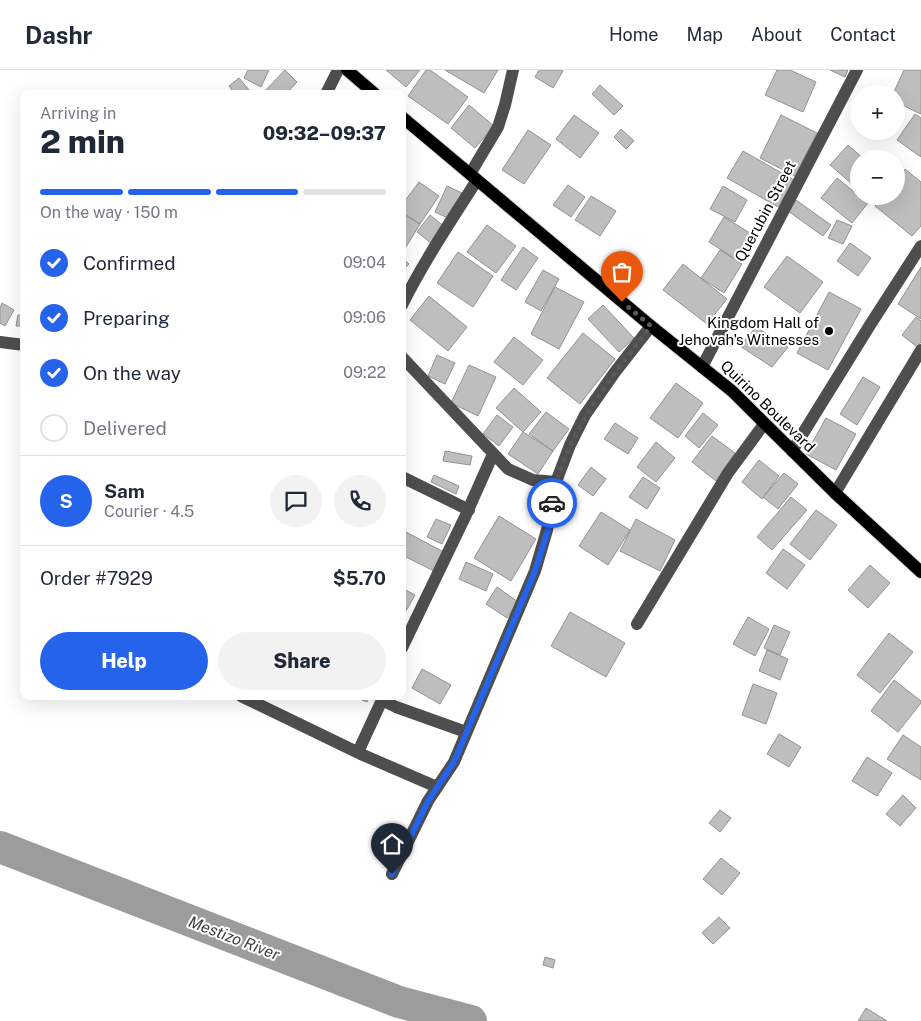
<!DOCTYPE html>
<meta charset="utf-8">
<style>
:root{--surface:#fff;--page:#f2f2f3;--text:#1f2937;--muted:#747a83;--line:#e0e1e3;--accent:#2563eb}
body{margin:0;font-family:"Public Sans",sans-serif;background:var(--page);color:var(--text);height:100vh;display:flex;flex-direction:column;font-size:19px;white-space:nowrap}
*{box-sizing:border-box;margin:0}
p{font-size:16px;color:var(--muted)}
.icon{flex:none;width:28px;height:28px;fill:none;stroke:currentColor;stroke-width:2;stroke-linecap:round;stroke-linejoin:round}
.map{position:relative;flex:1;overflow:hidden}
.panel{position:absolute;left:20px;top:20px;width:386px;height:610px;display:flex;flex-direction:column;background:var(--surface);border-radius:10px;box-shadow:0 5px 20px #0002}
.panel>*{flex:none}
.controls{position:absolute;left:850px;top:15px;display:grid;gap:10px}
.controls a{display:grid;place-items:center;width:55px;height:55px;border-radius:50%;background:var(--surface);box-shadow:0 5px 20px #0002;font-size:25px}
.pin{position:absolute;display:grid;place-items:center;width:42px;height:42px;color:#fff;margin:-51px -21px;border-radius:50% 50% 50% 0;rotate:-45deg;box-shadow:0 0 5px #0007}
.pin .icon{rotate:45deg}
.courier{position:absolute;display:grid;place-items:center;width:50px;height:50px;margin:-25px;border:4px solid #2563eb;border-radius:50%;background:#fff;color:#222;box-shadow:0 1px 6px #0007}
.head em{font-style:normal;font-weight:800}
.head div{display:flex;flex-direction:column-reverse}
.head{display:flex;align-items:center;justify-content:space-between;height:85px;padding:0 20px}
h1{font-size:32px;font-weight:800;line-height:38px}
.bar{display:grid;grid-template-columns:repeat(4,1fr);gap:8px 5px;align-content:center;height:60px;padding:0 20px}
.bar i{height:6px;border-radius:4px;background:var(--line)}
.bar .selected{background:var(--accent)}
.bar p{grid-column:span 4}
.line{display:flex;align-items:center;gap:12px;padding:0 20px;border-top:1px solid var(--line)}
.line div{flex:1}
.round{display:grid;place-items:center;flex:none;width:52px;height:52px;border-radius:26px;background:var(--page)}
ol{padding:0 20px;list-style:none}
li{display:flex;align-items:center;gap:15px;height:55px}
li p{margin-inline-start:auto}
li .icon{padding:5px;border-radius:50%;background:var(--accent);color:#fff;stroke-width:4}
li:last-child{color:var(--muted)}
li i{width:28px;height:28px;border:2px solid var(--line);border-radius:50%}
.button{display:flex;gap:10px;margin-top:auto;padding:10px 20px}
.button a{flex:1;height:58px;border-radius:30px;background:var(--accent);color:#fff;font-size:20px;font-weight:800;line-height:58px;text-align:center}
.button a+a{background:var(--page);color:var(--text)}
header{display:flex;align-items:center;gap:30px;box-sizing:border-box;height:70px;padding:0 25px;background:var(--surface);border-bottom:1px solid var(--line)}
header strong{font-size:24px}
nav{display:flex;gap:28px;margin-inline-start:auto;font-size:18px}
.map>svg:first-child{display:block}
</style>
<header>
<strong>Dashr</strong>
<nav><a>Home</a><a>Map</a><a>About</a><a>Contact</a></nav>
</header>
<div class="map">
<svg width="921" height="951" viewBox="0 0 921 951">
<rect width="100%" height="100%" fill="#fff"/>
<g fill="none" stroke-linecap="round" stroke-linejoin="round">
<!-- river -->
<path stroke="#9c9c9c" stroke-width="32" d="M0,777L399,932L471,951"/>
</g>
<!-- building -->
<path fill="#bebebe" stroke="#929292" d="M248,0H269L261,17L244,8Z
M285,0L297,12L286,24H262Z
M386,0H420L406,17Z
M426,0H430L468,27L448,54L408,26Z
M445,0H498L484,23Z
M539,0H561L563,1L553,18L535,7Z
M777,0H790L816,12L803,42L765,25Z
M830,0H848L845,7Z
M904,0H921V44L896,32V24H893Z
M239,8L250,21L247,24H235L229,16Z
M600,15L623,36L614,45L592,24Z
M469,35L494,56L475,78L451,58Z
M915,44L921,48V87L897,70Z
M574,45L599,63L580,88L556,69Z
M781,45L817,63L795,106L760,88Z
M621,59L634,71L626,79L614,67Z
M528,60L551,75L524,114L502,100Z
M848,75L864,89H859V120L830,95Z
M743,81L794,110L778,137L727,108Z
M905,99L921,112V156L912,166L875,136L884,126H896V111Z
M837,108L868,133L852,153L821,128Z
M419,112L439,126L420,154L402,142V135Z
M568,115L585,127L571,147L553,135Z
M447,116L462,123L450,149L435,142Z
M723,116L747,130L735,152L710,139Z
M591,126L616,141L600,166L575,150Z
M796,130L831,155L823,166L788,141Z
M402,143L420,154L406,177L402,175Z
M430,145L445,157L432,174L417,162Z
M724,147L750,163L734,188L709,172Z
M837,150L852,156L843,174L828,168Z
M487,155L516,176L496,203L467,182Z
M850,173L871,188L858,206L837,191Z
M523,177L538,188L516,220L501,210Z
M720,180L742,194L724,223L701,208Z
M458,182L493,206L473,237L437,213Z
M787,186L823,212L800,243L764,217Z
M402,188L409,194L402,201Z
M683,194L727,229L707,254L663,220Z
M921,197V249L898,234Z
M543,200L559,209L541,241L525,232Z
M555,217L584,232L559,279L531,264Z
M829,222L861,239L828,300L797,283Z
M429,226L467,257L448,281L410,250Z
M2,233L14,240L5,256L0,253V238Z
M603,235L634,268L619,282L588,249Z
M18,245H24V256H16Z
M916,247L921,251V272L917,277L902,265Z
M756,257L788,277L772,297L740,276Z
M583,263L615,289L580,334L547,308Z
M514,267L543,290L523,315L494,292Z
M437,285L455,293L445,314L428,306Z
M469,295L496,307L478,346L451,333Z
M863,307L880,317L857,355L840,344Z
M676,313L703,333L678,368L650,348Z
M514,318L541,342L523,362L496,338Z
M546,342L569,359L553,381L529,364Z
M703,343L718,355L699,378L685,366Z
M497,345L513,357L499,376L483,364Z
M826,348L856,364L836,400L806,384Z
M615,353L638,368L628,384L604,369Z
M523,362L553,381L538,404L508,384Z
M712,366L735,383L716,411L692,392Z
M656,372L675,388L656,412L637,397Z
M445,381L472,386L470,395L443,391Z
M759,390L779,406L762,429L742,412Z
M591,397L606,409L593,426L578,415Z
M784,403L798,414L778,439L763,427Z
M434,405L459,416L456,424L431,412Z
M643,407L660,418L647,439L629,427Z
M791,427L807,440L772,480L757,467Z
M816,440L837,455L810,490L790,474Z
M601,442L630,460L608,495L579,476Z
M499,446L536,469L511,511L474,488Z
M436,449L451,455L442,474L427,467Z
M636,449L675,470L660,501L620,481Z
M402,460L444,482L434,501L402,485Z
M783,479L805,495L787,519L766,503Z
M466,492L493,504L486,521L459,509Z
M870,495L890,513L868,538L848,520Z
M497,517L518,532L507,548L486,534Z
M402,518L415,525L403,546H402Z
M570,542L625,573L606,607L551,576Z
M748,547L769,559L755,586L733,574Z
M774,555L790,562L780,585L764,578Z
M889,563L913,582L880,623L857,605Z
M767,580L788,589L780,610L759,601Z
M422,599L451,615L440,634L412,618Z
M894,610L921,631V633L898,662L871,641Z
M753,614L777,623L766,654L742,645Z
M352,626H370L367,632Z
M779,664L801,677L789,697L767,684Z
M903,665L921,677V710L887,689Z
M867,687L892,703L877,726L852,711Z
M903,725L916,738L900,756L886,744Z
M720,740L731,748L720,762L709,753Z
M721,788L740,803L722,825L703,809Z
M719,847L730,858L713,874L702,863Z
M545,887L555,890L553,898L543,895Z
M866,938L887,951H858Z"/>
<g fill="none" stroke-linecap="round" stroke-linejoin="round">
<defs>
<path id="major" d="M347,0L375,24
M402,47L651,256L732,321L835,423L921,502"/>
</defs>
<!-- major casing -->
<use href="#major" stroke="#dbdbdb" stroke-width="14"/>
<!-- minor -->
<path stroke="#4e4e4e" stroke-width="12" d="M326,24L338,0
M470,104L498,57L505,35L513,0
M402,235C424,191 451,151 477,110
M0,272L24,275
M402,287L508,399L533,410L556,412
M702,297L857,0
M792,381L870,255L921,176
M402,407L469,440
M835,423L921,280
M637,554L728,403L764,354
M402,578L465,447L493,384
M241,626L363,685L437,717
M384,626L382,630L396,637L466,662
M358,682L382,630
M392,804L428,731L454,692L535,501L547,460L556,412L570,375L585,345L615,302L651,256"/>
<!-- major -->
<use href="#major" stroke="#000" stroke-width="12"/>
</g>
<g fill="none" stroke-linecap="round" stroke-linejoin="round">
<!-- done -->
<path stroke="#595959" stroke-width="5" stroke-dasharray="0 9" d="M552,433C554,425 555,417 557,410C575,351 614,304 651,256L622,232"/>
<!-- route -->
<path stroke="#2563eb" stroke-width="6" d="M392,804L428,731L454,692L535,501L548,460L552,433"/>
</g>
<!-- markers -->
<circle fill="#000" stroke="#fff" stroke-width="2" cx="829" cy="261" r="5"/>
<g text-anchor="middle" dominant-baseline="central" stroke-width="4" stroke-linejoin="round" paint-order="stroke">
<!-- street labels -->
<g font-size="15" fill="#000" stroke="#fff">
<text transform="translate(765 141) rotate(-62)">Querubin Street</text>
<text transform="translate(768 336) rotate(44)">Quirino Boulevard</text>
</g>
<!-- poi labels -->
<g font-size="15" fill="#000" stroke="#fff" text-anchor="end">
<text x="819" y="252">Kingdom Hall of<tspan x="819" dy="17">Jehovah's Witnesses</tspan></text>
</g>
<!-- water labels -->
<g font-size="16" font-style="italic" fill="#3d3d3d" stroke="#fff">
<text transform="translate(234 868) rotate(21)">Mestizo River</text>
</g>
</g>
</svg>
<div class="controls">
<a>+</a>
<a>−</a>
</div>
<div class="pin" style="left:622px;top:232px;background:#ea580c"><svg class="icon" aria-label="bag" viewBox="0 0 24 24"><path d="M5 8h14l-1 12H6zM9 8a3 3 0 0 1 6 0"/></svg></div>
<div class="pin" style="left:392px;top:804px;background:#1f2937"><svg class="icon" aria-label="home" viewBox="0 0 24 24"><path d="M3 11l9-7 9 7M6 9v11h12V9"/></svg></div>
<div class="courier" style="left:552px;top:433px"><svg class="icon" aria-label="car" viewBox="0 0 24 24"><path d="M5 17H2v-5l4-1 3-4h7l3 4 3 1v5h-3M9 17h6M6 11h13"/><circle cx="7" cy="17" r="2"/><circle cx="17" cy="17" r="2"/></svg></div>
<section class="panel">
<div class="head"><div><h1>2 min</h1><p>Arriving in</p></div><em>09:32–09:37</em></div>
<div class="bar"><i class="selected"></i><i class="selected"></i><i class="selected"></i><i></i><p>On the way · 150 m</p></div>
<ol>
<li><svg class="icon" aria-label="check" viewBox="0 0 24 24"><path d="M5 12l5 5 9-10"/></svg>Confirmed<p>09:04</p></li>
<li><svg class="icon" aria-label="check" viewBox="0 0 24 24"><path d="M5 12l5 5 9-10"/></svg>Preparing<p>09:06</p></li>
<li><svg class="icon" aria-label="check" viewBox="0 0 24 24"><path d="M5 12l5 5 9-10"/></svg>On the way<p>09:22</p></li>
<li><i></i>Delivered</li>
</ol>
<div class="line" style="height:90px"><b class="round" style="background:var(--accent);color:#fff">S</b><div><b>Sam</b><p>Courier · 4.5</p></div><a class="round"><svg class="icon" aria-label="chat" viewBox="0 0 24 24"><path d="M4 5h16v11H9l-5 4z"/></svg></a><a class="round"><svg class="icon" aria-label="phone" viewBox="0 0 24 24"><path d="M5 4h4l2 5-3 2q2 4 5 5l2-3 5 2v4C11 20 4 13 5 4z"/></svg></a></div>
<div class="line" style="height:65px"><div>Order #7929</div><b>$5.70</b></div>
<div class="button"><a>Help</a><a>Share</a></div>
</section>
</div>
